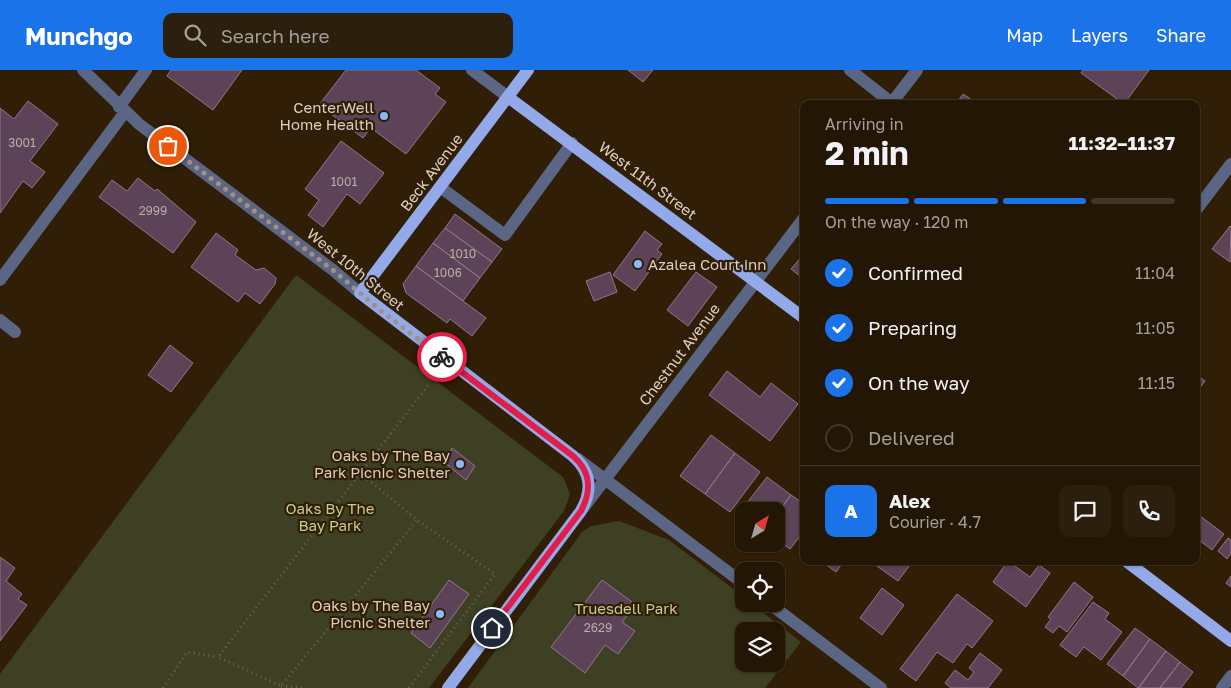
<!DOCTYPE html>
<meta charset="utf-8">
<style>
:root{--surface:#241604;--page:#2c1f0e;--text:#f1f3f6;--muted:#a39f9a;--line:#413526;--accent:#1a73e8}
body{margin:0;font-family:"Golos Text",sans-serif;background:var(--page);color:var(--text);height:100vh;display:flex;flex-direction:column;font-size:19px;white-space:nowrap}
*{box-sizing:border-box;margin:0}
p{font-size:16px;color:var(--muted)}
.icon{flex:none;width:28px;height:28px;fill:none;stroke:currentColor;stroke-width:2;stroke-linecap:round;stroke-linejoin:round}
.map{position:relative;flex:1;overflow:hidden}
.drawer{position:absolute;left:800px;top:30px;width:400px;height:465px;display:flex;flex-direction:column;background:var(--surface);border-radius:10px;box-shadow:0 1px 4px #0004,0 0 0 1px var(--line)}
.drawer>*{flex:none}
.needle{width:32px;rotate:37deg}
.fabs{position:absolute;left:735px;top:432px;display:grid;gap:10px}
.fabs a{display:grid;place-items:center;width:50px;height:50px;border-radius:10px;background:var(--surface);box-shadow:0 1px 4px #0004,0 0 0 1px var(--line);font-size:25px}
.pin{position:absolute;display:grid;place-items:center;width:42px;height:42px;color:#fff;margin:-21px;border:2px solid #fff;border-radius:50%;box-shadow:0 1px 5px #0007}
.courier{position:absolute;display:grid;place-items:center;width:50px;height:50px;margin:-25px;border:4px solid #e11d48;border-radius:50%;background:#fff;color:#222;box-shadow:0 1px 6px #0007}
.summary em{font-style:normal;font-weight:700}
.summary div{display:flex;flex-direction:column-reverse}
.summary{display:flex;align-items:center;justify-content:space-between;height:85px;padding:0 25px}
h1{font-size:32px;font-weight:700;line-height:38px}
.bar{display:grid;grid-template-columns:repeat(4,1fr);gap:8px 5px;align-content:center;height:60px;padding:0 25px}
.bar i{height:6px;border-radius:4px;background:var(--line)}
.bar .active{background:var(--accent)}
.bar p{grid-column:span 4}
.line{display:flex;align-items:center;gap:12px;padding:0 25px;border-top:1px solid var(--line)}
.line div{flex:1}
.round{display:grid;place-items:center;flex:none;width:52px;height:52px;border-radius:10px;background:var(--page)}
ol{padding:0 25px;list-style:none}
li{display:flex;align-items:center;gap:15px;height:55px}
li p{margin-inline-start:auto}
li .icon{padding:5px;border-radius:50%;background:var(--accent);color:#fff;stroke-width:4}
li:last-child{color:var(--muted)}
li i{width:28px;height:28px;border:2px solid var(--line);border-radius:50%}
header{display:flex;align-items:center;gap:30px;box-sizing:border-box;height:70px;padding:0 25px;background:var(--accent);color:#fff}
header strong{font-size:24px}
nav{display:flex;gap:28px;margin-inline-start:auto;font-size:18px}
.search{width:350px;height:45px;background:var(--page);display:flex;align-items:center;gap:12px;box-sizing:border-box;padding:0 18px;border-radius:10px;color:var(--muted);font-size:19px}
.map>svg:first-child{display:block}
</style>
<header>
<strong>Munchgo</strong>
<div class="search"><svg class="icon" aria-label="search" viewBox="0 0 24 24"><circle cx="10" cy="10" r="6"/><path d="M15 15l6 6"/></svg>Search here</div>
<nav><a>Map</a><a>Layers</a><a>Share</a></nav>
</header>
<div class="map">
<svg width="1231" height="618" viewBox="0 0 1231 618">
<rect width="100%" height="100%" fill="#301e06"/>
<!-- green -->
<path fill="#3e4023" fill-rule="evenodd" d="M296,205L563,407L570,424L564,441L429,618H0V604Z
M619,451L669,470L744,527V534H752L801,572L765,618H468L582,462L591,456ZM744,561H776V594H744Z"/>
<!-- building -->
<path fill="#5c4357" stroke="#91768c" d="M171,0H242L213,40L167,6Z
M346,0H416L440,18L435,24L446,32L406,84L371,58L363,68L319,35Z
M628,0H653L643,12Z
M1083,0H1149L1124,34L1081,3Z
M963,24L978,34H956Z
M28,31L58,54L30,91L45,102L32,118L23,111L0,143V38L14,49Z
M341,71L384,103L360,134L347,124L323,157L308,145L319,130L305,119Z
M138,108L155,121L157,119L196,152L173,183L99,127L112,110L127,121Z
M455,144L502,179L492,192L445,158Z
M1230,156L1231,157L1230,192L1212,179Z
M445,158L492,192L480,208L433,173Z
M645,161L662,174L657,180L662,184L635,221L613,205Z
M216,163L238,180L235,185L256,200L264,198L276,208L275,214L260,234L245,223L238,232L191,197Z
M433,173L480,208L463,231L416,196Z
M804,184V209L791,199Z
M416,196L486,248L472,266L450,249L447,253L406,223L403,214Z
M610,202L617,222L594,231L586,211Z
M696,202L717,217L688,256L667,240Z
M170,275L193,293L171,322L148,305Z
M727,301L760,327L771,313L798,334L770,371L709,325Z
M1196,305L1205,311L1196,323Z
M711,365L735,383L705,424L680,406Z
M452,378L475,396L466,410L444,392Z
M735,383L760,402L730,442L705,424Z
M767,407L791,425L776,445V441H744V444L740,442Z
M791,425L804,434V461L790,479L776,469V445Z
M1196,443L1224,464L1212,480L1199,470L1196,474Z
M1228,468L1231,470V483L1227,489L1218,481Z
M0,487L15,498L6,511L22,524L18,529L27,535L0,571Z
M821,491H844L836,502Z
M876,491H913L898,511L874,494Z
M1008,491L1030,507L1039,495L1050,503L1026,537L993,512Z
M1231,506V517L1226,513Z
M449,510L469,524L430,578L411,563Z
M602,510L636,535L622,552L635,561L618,584L605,575L585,603L551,577Z
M1074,512L1093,527L1067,562L1059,556L1053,563L1045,557L1051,549L1048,547Z
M882,518L904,535L882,565L860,548Z
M957,524L993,551L972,578L967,574L953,593L937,582L916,611L900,599Z
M1093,532L1109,543L1105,549L1122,562L1101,590L1084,577L1076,587L1060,575Z
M1135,558L1150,569L1123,606L1107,594Z
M1150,569L1166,581L1138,618L1123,606Z
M1166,581L1180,592L1160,618H1139Z
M980,583L1002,600L988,618H951L945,613L955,600L968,610L974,602L969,598Z
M1180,592L1193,602L1181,618H1160Z"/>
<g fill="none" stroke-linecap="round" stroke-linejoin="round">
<!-- path -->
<path stroke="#71614d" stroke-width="3" stroke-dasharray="1 4" stroke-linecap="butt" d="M360,403L417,450L281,616L218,587L430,313
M281,616L303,618
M163,618L187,582L218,587
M409,618L495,504L417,450"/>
<!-- minor -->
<path stroke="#5b6685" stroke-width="12" d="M83,0L139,54L333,200L360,223
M472,0L508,27
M850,0L892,33
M891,34L917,0
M119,37L146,0
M440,117L505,165L572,73
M1196,140L1231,94
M0,210L125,42
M0,250L15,262
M578,389L744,514
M584,437L804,148
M770,534L881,618
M1222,618L1231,606"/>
<!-- major -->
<path stroke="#94a9e9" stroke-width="12" d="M508,27L804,248
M1126,491L1231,571
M448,618L581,441C593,420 591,402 573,386L360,223L528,0"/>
</g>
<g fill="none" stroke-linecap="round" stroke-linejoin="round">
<!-- done -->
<path stroke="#a09180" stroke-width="5" stroke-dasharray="0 9" d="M168,76L333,200L381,241L442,287"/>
<!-- route -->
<path stroke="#e11d48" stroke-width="6" d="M442,287L573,386C591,402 592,420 581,441L492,558"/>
</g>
<!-- markers -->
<g fill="#89bafc" stroke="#301e06" stroke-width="2">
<circle cx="384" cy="46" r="5"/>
<circle cx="638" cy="194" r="5"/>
<circle cx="460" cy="394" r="5"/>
<circle cx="440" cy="544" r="5"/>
</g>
<g text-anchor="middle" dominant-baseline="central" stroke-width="4.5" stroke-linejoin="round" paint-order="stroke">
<!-- number labels -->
<g font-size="12" fill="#bcaca6">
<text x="22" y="72">3001</text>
<text x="344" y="111">1001</text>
<text x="153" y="140">2999</text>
<text x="463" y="183">1010</text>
<text x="448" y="202">1006</text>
<text x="598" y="557">2629</text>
</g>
<!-- poi labels -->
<g font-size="15" fill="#dccfc1" stroke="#301e06" text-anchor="end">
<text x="374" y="37">CenterWell<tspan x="374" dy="17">Home Health</tspan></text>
<text x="648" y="194" text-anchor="start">Azalea Court inn</text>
<text x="450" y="385">Oaks by The Bay<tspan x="450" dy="17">Park Picnic Shelter</tspan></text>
<text x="430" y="535">Oaks by The Bay<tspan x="430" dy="17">Picnic Shelter</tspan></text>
</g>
<!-- street labels -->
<g font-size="15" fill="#dccfc1" stroke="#301e06">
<text transform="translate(431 102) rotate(-53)">Beck Avenue</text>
<text transform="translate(648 110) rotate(37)">West 11th Street</text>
<text transform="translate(356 199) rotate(39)">West 10th Street</text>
<text transform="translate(679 284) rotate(-53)">Chestnut Avenue</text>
</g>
<!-- park labels -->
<g font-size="15" fill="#c6cc8d" stroke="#301e06">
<text x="330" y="438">Oaks By The<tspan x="330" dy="17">Bay Park</tspan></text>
<text x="626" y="538">Truesdell Park</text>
</g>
</g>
</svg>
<div class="fabs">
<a><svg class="needle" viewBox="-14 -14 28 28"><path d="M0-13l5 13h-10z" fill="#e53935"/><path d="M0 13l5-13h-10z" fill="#a39f9a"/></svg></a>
<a><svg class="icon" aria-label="locate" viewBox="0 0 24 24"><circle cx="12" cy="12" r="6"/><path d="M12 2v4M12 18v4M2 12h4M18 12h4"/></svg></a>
<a><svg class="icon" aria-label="layers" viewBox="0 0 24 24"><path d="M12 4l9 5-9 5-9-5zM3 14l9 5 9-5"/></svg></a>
</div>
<div class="pin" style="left:168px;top:76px;background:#ea580c"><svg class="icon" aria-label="bag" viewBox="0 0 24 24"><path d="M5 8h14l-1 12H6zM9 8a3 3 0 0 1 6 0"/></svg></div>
<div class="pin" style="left:492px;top:558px;background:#1f2937"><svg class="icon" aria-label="home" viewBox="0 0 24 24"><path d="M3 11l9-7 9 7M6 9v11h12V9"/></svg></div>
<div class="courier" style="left:442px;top:287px"><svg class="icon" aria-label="bike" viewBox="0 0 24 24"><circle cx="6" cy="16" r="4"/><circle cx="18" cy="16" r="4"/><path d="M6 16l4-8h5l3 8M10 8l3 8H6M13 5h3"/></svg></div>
<section class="drawer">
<div class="summary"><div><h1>2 min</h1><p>Arriving in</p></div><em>11:32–11:37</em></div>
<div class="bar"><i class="active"></i><i class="active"></i><i class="active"></i><i></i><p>On the way · 120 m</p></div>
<ol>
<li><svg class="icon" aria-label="check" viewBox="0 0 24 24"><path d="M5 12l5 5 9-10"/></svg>Confirmed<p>11:04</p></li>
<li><svg class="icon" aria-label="check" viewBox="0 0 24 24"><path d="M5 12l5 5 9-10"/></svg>Preparing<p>11:05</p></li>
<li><svg class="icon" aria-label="check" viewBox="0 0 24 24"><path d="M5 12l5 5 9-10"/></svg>On the way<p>11:15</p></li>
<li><i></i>Delivered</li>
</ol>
<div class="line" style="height:90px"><b class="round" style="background:var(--accent);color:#fff">A</b><div><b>Alex</b><p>Courier · 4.7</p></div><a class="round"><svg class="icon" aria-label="chat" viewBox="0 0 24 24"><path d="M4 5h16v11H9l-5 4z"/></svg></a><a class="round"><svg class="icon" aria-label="phone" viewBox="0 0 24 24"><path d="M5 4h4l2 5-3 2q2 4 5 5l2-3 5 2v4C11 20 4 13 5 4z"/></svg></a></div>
</section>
</div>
